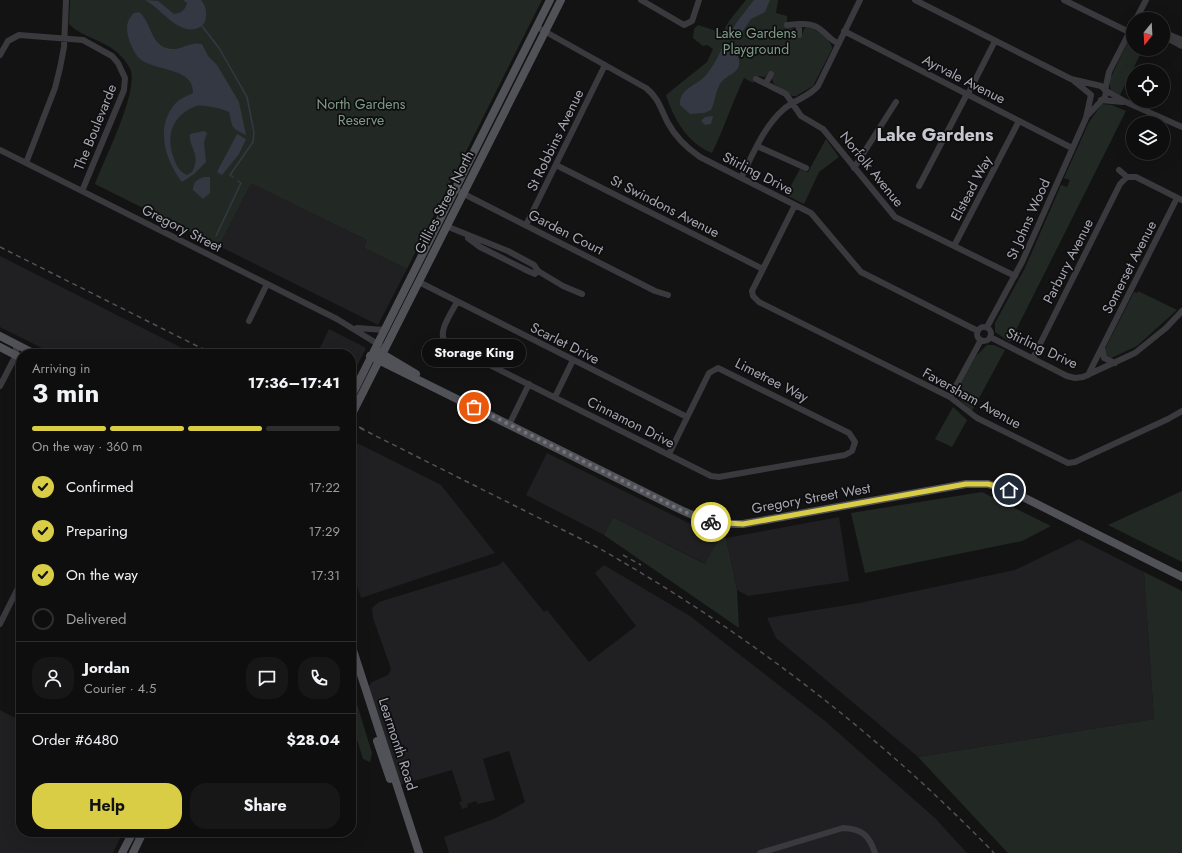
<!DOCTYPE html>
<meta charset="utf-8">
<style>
:root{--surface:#0e0e0f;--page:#171718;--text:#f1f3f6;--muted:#9b9c9e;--line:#2e2e2f;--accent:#d9cd46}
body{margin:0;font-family:Jost,sans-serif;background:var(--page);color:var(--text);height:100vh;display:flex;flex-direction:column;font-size:15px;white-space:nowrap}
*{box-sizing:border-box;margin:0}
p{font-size:13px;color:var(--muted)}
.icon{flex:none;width:22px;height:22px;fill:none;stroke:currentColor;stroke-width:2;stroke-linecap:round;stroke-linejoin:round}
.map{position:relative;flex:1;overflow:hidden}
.sheet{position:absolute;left:16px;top:349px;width:340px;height:488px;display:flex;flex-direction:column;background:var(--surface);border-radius:16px;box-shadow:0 4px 16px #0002,0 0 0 1px var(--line)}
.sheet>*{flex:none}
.needle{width:26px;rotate:198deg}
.tools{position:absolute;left:1126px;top:12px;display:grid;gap:8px}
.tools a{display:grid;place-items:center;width:44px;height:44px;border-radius:50%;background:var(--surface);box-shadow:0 4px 16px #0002,0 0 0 1px var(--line);font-size:20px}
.pin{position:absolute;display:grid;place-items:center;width:34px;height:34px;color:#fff;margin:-17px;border:2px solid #fff;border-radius:50%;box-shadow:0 1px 4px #0007}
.courier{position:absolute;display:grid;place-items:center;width:40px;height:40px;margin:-20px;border:3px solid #d9cd46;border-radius:50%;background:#fff;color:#222;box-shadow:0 1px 5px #0007}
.bubble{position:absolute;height:28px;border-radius:14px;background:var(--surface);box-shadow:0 4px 16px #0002,0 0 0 1px var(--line);font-size:13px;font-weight:700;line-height:28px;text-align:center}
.headline em{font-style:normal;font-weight:700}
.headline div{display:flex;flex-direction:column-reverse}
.headline{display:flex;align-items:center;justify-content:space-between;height:68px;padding:0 16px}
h1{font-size:26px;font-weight:700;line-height:30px}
.bar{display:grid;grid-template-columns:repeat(4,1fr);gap:6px 4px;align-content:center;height:48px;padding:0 16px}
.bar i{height:5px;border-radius:3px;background:var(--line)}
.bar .active{background:var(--accent)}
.bar p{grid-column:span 4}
.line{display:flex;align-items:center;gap:10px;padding:0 16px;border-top:1px solid var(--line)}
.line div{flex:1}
.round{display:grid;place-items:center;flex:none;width:42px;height:42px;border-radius:16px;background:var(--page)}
ol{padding:0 16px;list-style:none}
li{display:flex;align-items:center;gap:12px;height:44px}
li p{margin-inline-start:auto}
li .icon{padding:4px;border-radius:50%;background:var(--accent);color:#111;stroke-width:4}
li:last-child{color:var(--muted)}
li i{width:22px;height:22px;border:2px solid var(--line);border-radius:50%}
.button{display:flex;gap:8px;margin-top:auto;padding:8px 16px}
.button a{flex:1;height:46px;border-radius:16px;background:var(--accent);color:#111;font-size:16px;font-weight:700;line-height:46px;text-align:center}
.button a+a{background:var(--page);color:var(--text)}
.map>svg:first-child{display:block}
</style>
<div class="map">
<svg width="1182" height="853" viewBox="0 0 1182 853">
<rect width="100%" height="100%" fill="#131314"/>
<!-- built -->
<path fill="#201f21" d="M251,182L367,240L364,248L407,269L378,325L219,246Z
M0,256L194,354H54L0,327Z
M329,329L366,348L351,378V354H317Z
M351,440L441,485L495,553L361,598L351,568Z
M547,453L719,538L706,564L613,517L604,535L526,495Z
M839,517L849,581L748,596L737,590L726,538Z
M1079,539L1144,572L1154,719L918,757L776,638L767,618L859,603L1015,570Z
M503,561L544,612L547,610L589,662L636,626L595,573L604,565L690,616L825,721L935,818L967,853H449L444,837L496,818L525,802L509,751L483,759L495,800L478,804L476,801L467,804L468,807L462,809L459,802L462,801L452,770L397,786L366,689L372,682L388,675L391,669L373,618L372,608L379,602L499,565Z
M0,710L21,721V832H123L113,853H0Z"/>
<!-- green -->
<path fill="#222925" d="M70,0H542L407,269L364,248L367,240L251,183L219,246L95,184C104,159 137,96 131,71C129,65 123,58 119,54C105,40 83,38 69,24Z
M746,0H778L776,13L787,16V27L794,29L796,36L802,35L804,29L807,27C815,28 833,41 832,49L813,86L796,96H792L774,84L769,72L765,77L757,76L753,83L744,78C732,103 724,128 712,153C688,144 673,118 666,95L707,62L713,49L707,45L703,46L693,38L694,29L698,25L722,33L729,21Z
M1133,31V49H1143L1120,95L1111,90L1109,81Z
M1102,104L1112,105L1126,111L1010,342L995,332V323L1025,268L1061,185L1067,187L1070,180L1064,178L1089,122Z
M826,139L839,157L819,172L804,204L786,195L800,169L808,172Z
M1138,291L1177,310L1137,346L1111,358L1106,356L1105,349L1134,292L1137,293Z
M987,345H994L1005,350L972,411L958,398L956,392L976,356Z
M953,407L967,420L952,447L935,439Z
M1182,491V562L1108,525Z
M982,492L1051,526L1022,541L865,573L851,513Z
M613,517L705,564L719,538H726L737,590L739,628L604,535Z
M1144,572L1182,591V853H1008L918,757L1154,719Z
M351,685L372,753L370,762L363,759L351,721Z"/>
<!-- water -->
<path fill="#343842" d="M145,0L158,1L174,14C182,13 185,10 187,3L183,0H201C205,5 206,8 206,14C206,20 205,24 200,27C180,38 161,8 145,0Z
M754,0H770L765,12L751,19L738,38H733L730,33L737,22Z
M139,12C152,22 150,47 171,49C182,50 190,41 202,44L208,56L217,65L239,102L246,135C230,127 233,128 229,112C223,109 203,104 196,106C172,115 165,136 174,159C177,167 179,171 187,175L192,172C202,154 188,147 190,134L204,131L207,133L204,142L206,162L194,174L182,182C165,160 155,127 175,104C179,99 187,96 193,93C194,66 153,72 139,58C134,53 130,43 128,36C126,26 127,20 134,13Z
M726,44C732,45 735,48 737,54C746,75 725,72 719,86C715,94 715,102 711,110L704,113L690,114L680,105C679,88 697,86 706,75C712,68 719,56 722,47Z
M713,116L711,124L705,125L701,121L705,117Z
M237,134L246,139L239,154L222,175L217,172Z
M205,177H210V193L203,199L193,190C193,182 197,179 205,177Z"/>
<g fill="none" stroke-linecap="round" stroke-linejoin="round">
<!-- stream -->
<path stroke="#343842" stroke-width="1.5" d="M202,26L219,48L247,97L254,133L253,142L230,175L233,177
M216,236L241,183L238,181"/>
<!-- minor -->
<path stroke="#3a3a3e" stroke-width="6" d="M641,0L684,25L692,21L699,0
M915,0L1071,79L1101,86L1106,91L1105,97L1087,116
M1064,0L1129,32
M1136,19L1146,0
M799,24V35
M787,25C799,24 812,22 821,30C828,35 830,40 838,43
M537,27L646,88C659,98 661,110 668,123C676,138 687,148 700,157L811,213L861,272L978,331
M844,31L1072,148
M1165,33L1182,40
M1163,36L1182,46
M0,55L8,41L19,35L83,40L112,56L118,63L125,78L124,90L82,191
M756,79L786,94L801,116L823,129L895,217L1015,276
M1074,81L1090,94
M766,83L771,74
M1105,90L1126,102L1182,127
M1105,90L1109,72L1133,25
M968,94L995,41
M1101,100L1123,102
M757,146L806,168
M0,150L337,319L381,346
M26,163L55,88L60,68L64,47L66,0
M556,165L763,269
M854,168L896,102
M1119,170L1127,177H1136L1182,200
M741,178C753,154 764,126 784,109C794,100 809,97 818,86L860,0
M919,186L967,94
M460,192L655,291L668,295
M795,205L752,291L753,296L759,302L950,397L977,418L1068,463L1075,462L1168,419L1182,411
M526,225L605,65
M446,226L508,251L534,265L538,271L563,286L582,294
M468,238L480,247L528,271L535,274L538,271
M954,246L1019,121
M419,282L687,417
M457,302C452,312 436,333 446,343L711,476L719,477L845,455L852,451L855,442L849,433L718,368L709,373L669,454
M249,321L267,284
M987,327L1022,262L1086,118L1091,95
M977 334a7 7 0 1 1 14 0a7 7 0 1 1-14 0Z
M357,328L384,330
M990,337L1067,376L1075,378L1083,377L1135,353L1166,328L1182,311
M1102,347L1104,358L1115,363
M1033,358L1120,184L1127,177
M1088,375L1177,198
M0,386L16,355V345
M555,397L573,360
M950,397L981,340
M509,425L529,384
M0,624L21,582
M760,853L843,828C862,829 869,835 875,853"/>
<!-- major -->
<path stroke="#515158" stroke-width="8" d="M0,336L35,354
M0,347L21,358
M379,352L416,374
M370,356L677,508C699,519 718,525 743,524L966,484H988L1015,493L1182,577
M351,397L550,0
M351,416L561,0
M351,644L419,853
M377,741L390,779
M122,853L133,832
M133,853L143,832"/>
<!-- rail -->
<path stroke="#525258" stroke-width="1.5" stroke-dasharray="5 4" stroke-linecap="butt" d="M0,247L213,354
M351,423L365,430
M360,428L595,546C742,629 877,732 994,853
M623,555L641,565"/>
</g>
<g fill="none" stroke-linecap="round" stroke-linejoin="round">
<!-- done -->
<path stroke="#73737b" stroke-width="4" stroke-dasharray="0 7.2" d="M474,407L685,512L711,522"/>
<!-- route -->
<path stroke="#d9cd46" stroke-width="5" d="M711,522L743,524L966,484H988L1009,490"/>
</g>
<g text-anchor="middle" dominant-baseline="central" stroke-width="3.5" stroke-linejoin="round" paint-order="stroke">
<!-- park labels -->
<g font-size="14" fill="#809c89" stroke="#0e0e0f">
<text x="756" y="33">Lake Gardens<tspan x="756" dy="16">Playground</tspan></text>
<text x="361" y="104">North Gardens<tspan x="361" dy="16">Reserve</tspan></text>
</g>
<!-- street labels -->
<g font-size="14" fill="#a7a7b3" stroke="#0e0e0f">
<text transform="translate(964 79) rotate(27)">Ayrvale Avenue</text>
<text transform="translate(95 127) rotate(-68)">The Boulevarde</text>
<text transform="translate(555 140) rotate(-64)">St Robbins Avenue</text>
<text transform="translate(872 169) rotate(51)">Norfolk Avenue</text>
<text transform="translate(758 173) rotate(27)">Stirling Drive</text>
<text transform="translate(971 188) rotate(-62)">Elstead Way</text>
<text transform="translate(444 202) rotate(-63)">Gillies Street North</text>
<text transform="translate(665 206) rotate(27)">St Swindons Avenue</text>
<text transform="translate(1028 219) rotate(-66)">St Johns Wood</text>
<text transform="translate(182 228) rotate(27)">Gregory Street</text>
<text transform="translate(566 232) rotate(27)">Garden Court</text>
<text transform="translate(1068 261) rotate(-63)">Parbury Avenue</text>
<text transform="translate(1129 267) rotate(-63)">Somerset Avenue</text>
<text transform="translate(565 343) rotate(27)">Scarlet Drive</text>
<text transform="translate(1042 348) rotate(25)">Stirling Drive</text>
<text transform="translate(772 380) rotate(27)">Limetree Way</text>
<text transform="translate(972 398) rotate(29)">Faversham Avenue</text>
<text transform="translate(631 422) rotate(27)">Cinnamon Drive</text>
<text transform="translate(811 498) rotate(-10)">Gregory Street West</text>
<text transform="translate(398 744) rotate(72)">Learmonth Road</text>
</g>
<!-- district labels -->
<g font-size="18" font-weight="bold" fill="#c7c7d0" stroke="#0e0e0f">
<text x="935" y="135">Lake Gardens</text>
</g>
</g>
</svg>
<div class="tools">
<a><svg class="needle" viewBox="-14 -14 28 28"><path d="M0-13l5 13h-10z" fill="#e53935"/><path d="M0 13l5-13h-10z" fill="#9b9c9e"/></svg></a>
<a><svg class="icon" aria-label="locate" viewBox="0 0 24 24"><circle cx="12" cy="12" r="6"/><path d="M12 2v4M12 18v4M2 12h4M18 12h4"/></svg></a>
<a><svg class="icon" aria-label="layers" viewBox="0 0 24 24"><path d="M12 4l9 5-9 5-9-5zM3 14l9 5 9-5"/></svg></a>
</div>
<div class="pin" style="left:474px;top:407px;background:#ea580c"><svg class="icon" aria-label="bag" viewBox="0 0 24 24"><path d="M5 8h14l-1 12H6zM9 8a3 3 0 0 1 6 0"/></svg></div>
<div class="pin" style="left:1009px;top:490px;background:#1f2937"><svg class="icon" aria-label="home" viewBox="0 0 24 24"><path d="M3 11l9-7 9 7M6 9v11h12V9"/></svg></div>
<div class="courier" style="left:711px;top:522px"><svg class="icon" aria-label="bike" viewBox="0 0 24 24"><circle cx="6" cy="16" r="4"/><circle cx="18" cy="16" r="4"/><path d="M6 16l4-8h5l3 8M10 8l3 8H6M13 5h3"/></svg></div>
<div class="bubble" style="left:422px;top:339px;width:104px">Storage King</div>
<section class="sheet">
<div class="headline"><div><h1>3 min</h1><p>Arriving in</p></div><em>17:36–17:41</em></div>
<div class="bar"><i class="active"></i><i class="active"></i><i class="active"></i><i></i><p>On the way · 360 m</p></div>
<ol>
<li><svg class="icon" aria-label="check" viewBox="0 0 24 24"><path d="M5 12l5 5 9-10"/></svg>Confirmed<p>17:22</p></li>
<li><svg class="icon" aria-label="check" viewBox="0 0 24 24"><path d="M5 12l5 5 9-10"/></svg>Preparing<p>17:29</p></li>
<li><svg class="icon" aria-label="check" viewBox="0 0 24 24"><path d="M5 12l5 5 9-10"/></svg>On the way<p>17:31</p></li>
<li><i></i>Delivered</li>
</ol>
<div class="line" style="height:72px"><a class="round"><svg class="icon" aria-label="person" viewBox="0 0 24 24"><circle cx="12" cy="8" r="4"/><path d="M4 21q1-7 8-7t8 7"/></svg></a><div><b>Jordan</b><p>Courier · 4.5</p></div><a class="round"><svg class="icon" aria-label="chat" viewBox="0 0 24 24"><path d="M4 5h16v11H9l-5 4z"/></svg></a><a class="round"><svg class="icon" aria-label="phone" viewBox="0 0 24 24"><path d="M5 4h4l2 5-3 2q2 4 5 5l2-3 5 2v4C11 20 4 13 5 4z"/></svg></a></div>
<div class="line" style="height:52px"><div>Order #6480</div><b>$28.04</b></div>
<div class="button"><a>Help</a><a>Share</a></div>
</section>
</div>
